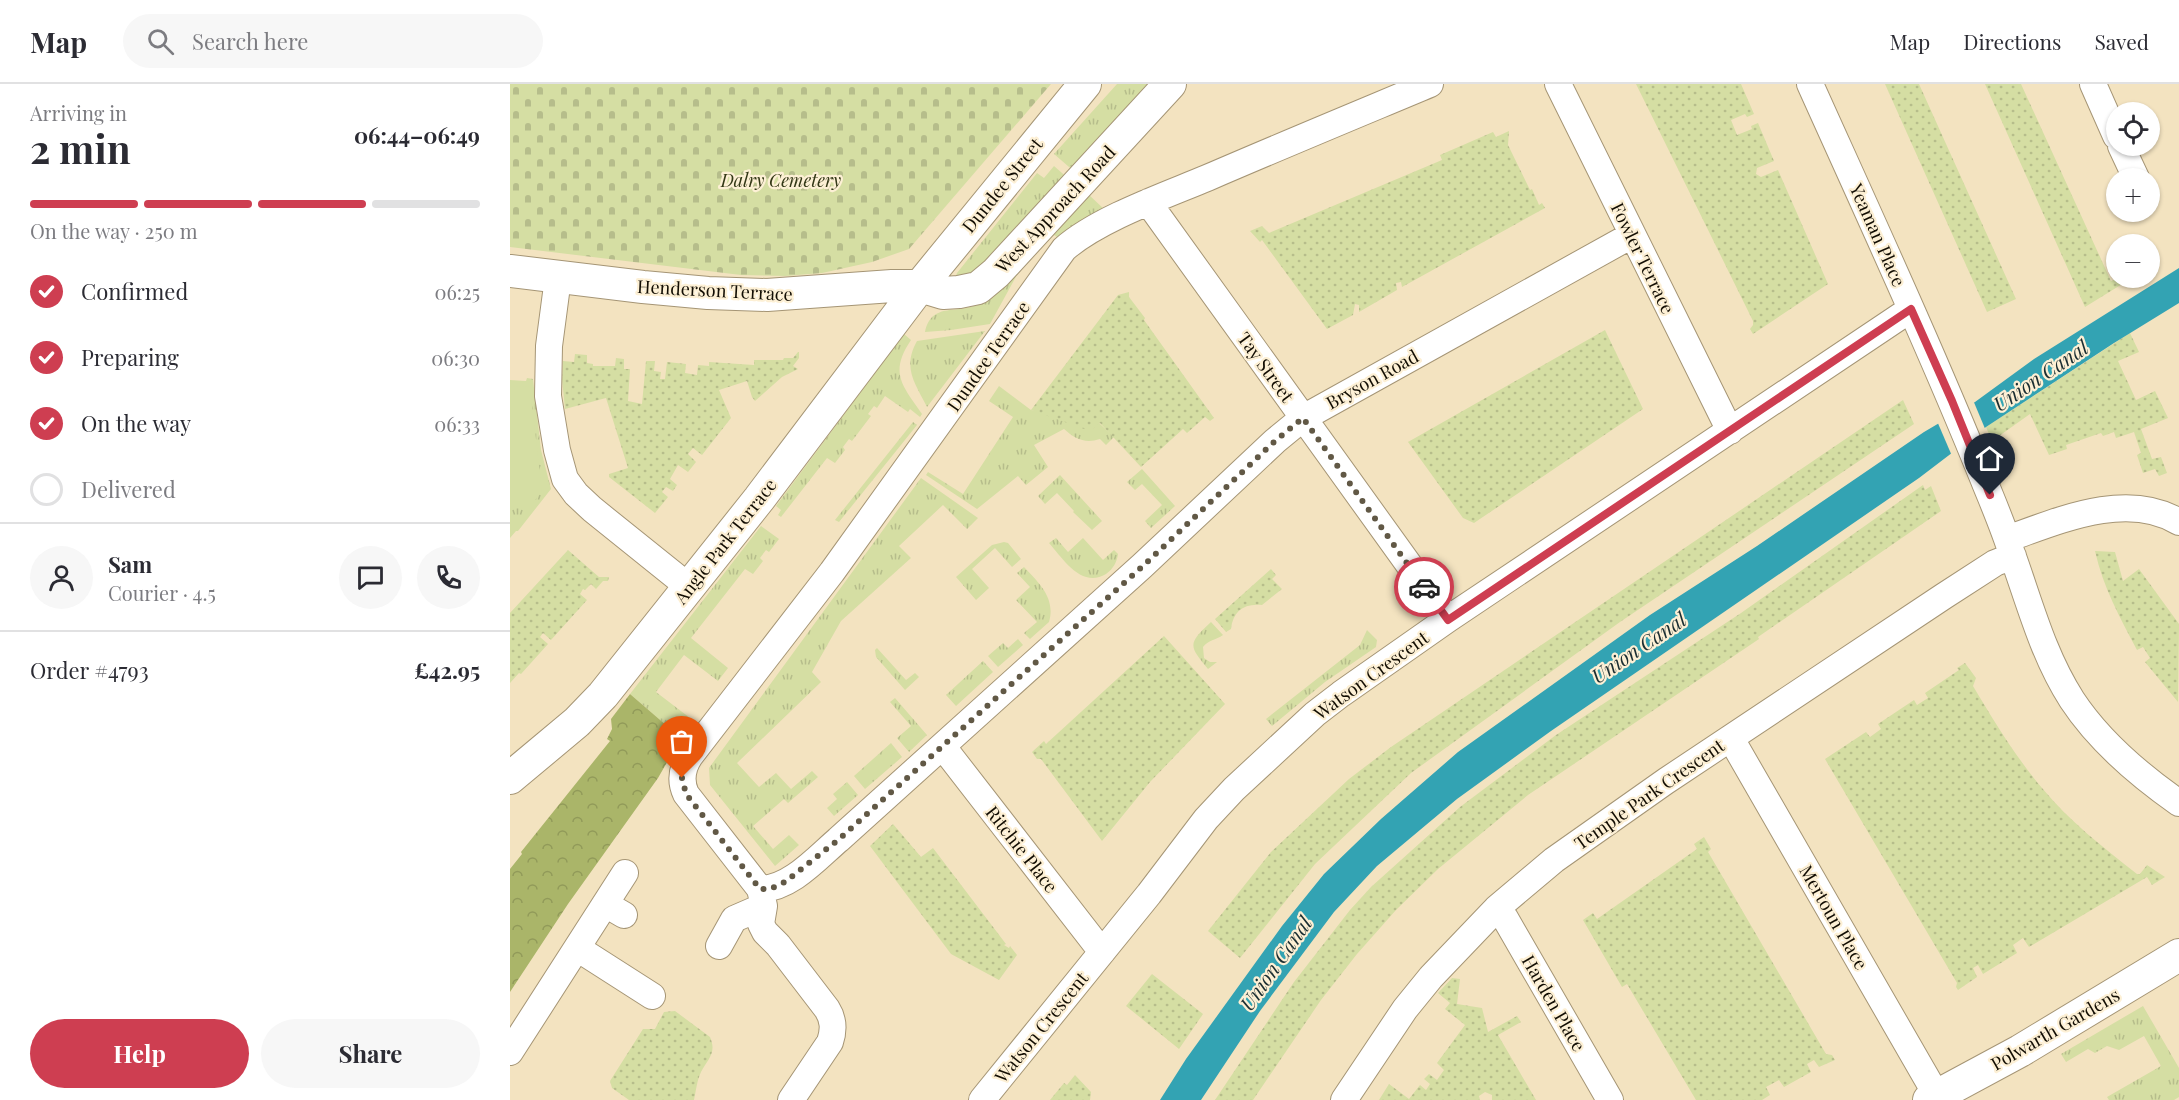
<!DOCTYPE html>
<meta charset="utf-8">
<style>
:root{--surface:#fff;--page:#f7f7f7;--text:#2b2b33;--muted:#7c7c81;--line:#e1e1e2;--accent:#ce3e51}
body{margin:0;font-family:"Playfair Display",serif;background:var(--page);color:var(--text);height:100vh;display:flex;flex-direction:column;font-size:22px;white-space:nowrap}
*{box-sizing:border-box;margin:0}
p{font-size:20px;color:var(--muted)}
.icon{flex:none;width:33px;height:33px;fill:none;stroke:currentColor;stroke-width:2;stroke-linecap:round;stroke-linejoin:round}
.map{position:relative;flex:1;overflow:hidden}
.details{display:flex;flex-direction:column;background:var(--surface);width:510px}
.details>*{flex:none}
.controls{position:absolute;left:1596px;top:18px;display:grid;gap:12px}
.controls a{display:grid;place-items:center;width:54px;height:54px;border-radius:50%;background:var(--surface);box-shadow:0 2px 4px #0004;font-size:30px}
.pin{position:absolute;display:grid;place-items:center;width:51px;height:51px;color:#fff;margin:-62px -26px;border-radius:50% 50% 50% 0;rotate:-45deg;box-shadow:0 0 6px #0007}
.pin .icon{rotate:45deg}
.courier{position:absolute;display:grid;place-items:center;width:60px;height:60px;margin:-30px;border:4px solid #ce3e51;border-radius:50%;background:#fff;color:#222;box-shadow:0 2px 8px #0007}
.head em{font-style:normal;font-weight:700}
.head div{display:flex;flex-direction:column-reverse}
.head{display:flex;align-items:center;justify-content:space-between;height:102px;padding:0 30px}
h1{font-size:39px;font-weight:700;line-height:45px}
.bar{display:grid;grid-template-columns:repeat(4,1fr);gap:9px 6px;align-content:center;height:72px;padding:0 30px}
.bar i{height:8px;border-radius:4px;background:var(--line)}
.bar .selected{background:var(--accent)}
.bar p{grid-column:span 4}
.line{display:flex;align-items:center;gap:15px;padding:0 30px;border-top:2px solid var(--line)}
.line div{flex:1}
.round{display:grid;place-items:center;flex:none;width:63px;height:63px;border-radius:32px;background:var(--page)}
ol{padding:0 30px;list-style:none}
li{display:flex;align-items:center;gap:18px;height:66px}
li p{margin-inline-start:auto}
li .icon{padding:6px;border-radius:50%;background:var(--accent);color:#fff;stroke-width:4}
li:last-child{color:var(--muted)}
li i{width:33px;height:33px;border:3px solid var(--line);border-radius:50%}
.action{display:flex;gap:12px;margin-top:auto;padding:12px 30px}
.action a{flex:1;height:69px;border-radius:36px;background:var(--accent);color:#fff;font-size:24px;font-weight:700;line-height:69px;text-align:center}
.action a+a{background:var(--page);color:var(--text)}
header{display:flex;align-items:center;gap:36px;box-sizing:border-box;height:84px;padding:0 30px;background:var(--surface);border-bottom:2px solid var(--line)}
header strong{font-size:28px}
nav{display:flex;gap:33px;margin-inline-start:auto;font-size:21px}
.search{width:420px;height:54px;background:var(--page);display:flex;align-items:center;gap:15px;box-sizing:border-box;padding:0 21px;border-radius:33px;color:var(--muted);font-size:22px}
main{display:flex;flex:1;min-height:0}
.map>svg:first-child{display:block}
</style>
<header>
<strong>Map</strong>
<div class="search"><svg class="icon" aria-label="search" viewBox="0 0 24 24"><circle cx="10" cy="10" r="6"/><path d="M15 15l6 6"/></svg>Search here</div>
<nav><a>Map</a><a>Directions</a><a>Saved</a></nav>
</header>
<main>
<section class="details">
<div class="head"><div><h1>2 min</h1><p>Arriving in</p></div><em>06:44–06:49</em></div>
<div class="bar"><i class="selected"></i><i class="selected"></i><i class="selected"></i><i></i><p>On the way · 250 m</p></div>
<ol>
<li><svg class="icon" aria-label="check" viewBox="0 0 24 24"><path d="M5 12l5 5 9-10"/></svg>Confirmed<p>06:25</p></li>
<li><svg class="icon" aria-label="check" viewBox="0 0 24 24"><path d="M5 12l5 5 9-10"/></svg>Preparing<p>06:30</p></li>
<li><svg class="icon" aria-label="check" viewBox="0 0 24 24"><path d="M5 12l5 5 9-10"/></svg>On the way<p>06:33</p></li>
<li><i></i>Delivered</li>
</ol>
<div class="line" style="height:108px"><a class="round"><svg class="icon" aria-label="person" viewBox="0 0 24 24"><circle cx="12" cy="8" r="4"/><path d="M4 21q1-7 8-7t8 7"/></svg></a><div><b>Sam</b><p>Courier · 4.5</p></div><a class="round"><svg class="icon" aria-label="chat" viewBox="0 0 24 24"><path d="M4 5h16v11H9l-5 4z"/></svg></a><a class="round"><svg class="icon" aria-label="phone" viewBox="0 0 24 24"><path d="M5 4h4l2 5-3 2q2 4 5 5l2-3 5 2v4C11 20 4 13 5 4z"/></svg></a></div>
<div class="line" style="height:78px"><div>Order #4793</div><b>£42.95</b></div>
<div class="action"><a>Help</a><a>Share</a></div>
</section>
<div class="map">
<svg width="1669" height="1016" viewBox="0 0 1669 1016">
<defs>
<pattern id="grass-tufts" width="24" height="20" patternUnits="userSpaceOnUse" patternTransform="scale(1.5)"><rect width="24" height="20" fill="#d5dea3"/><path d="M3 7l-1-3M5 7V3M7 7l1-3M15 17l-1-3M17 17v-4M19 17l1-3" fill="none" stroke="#b6bd8b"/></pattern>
<pattern id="forest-crowns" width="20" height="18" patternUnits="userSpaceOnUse" patternTransform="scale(1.5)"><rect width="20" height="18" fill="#aab569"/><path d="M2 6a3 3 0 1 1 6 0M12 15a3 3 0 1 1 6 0" fill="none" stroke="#919a59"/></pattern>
<pattern id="cemetery-stones" width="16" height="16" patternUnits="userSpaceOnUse" patternTransform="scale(1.5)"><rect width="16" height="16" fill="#d5dea3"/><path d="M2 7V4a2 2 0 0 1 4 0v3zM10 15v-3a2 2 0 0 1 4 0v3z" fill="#b6bd8b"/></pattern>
<pattern id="garden-dots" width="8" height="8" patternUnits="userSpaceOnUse" patternTransform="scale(1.5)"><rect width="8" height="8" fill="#d5dea3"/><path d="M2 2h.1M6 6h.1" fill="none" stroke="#b6bd8b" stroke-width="1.8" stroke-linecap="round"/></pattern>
</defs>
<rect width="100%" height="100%" fill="#f3e3c0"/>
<!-- grass -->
<path fill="url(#grass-tufts)" d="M607,0H648L566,89L544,70Z
M544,82L560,96L463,192L445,194L447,189L527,89L534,94Z
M577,109L595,126L588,133L547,153L541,149Z
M505,188L508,189L480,240L441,246L415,248C422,216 450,232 469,219C482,211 494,198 505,188Z
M475,247L417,323C405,299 392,284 407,257Z
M394,250L401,256C379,289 392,301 412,330L410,333L400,325L398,328L375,312L367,324L364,322L358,330L361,332L342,357L339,355L333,363L335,366L325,379L317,374L271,433L268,431L271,426L266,422Z
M17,294L23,295L31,366L41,405L8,447H6L0,454V296L16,297Z
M489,302L521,326L589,339L604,353L596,361L590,355C575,360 565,355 554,345L524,361L538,383L516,401L508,392L467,425L416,391L418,388L453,410L503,333L479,317Z
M403,338L407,341L329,438L325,436Z
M632,385L665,422L641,444L635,437L652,421L632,400L625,406L617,398Z
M550,391L592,437L582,446L563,428L564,427L547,409L535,420L528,412Z
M411,394L468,434L457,445L433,421L389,462L401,474L331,537L302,588L311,598L227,679L249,703L266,689L281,705L302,687L308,693L278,719L274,715L243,742L263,765L279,751L289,761L265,782L200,701L199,684Z
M251,442L269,455L259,468L256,466L250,474L253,477L243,490L235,485L181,554L218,584L208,597L174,571L146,608L184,637L171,654L120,610Z
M546,454L558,468L573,454L593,476L604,466L608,470C607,478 603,485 596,490C572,505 553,475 539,459Z
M494,458L498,459L511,475L502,483L485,464L462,485L479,504L466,516L446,493L482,461Z
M514,483C529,499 546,514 539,538L520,555L514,549L527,538L506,516L520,503L507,489Z
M701,538L713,551C706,556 698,556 693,563L694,574L700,578H707L698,585C679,562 677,560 701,538Z
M857,546L867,556L866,563L815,598L762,642L756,635L850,561Z
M508,555L513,561L488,583L478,572L493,559L498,564Z
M367,564L396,596L405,589L409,593L395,606L366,573L365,566Z
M473,577L483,588L446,622L436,611Z
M385,614L417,651L399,668L387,654L401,642L380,618Z
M381,659L392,673L355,705L344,692Z
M337,698L348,711L324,732L317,724L327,715L323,710Z
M1633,922L1669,984V1013L1664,1016H1599L1597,1013L1651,982L1634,952L1609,966L1597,962L1585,969L1578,965L1556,978L1551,970Z"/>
<!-- forest -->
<path fill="url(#forest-crowns)" d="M120,610L171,654L148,694L58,820L0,908V785L12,770L11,768L100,657L97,655L102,645L101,635Z"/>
<!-- cemetery -->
<path fill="url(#cemetery-stones)" d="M0,0H541L399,165L362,178L312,189L275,192L231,191L0,163Z"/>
<!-- garden -->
<path fill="url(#garden-dots)" d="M1126,0H1231L1244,30L1237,33L1235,30L1221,36L1227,51L1242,45L1241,42L1248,39L1264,77L1247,84L1246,90L1251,93L1268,86L1318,200L1243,250L1240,245L1243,241V237Z
M1375,0H1409L1506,215L1477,228Z
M1475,0H1511L1601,197L1608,194H1622L1575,223Z
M999,47L998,61L1020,106L1022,105L1029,121L1032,119L1035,124L892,203L891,198L886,199L887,206L849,228V221L845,220L843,231L817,245L752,156L750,158L740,147L752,142L759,149L932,76L930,71L983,48L986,53Z
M619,208V213L635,234L634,236L704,334L700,337L695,333L677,349L673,345L631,383L590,339L580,347L521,326L608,211Z
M1095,246L1133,325L964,439L953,434L898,358Z
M1620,249L1629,268L1608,277L1626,316L1645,307L1658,334L1631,345L1642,375L1651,373L1657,389L1649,392L1645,385L1633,389L1627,371L1631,369L1624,348L1606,354L1604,348L1593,352L1591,349L1556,361L1557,365L1539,371L1520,330L1482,357L1476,343Z
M288,268H289V274L283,282L288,285L272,293L245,317L242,313L237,297L209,306L221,334L192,371L183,364L178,370L186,378L178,388L168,381L160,395L167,401L163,407L156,403L152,408L158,413L145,429L99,393V390L118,384L96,314L55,325L52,295L53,277L64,278L65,270L77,271V279L83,280V282H105L106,274L114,275V285H120L118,317L132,320L136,277H145L144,287L151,288L150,295H155L157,278L176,280L175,289L187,291L188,281L199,282V278L244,281V276H273L274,274H283Z
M1393,316L1404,340L1110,538L901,689L805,780L730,874L698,847L761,768L839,695L881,663Z
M1413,401L1415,406L1421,402L1431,427L1248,553L1249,555L1018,711L928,785L886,826L847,870L811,916L743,1016H705L784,898L840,826L861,803L950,723L1046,651L1231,529Z
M58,466L89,493H99L98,497H93L86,505L81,500L75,506L73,505L70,510L77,516L41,556L33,549L30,553L38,560L11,590L9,589L0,599V529Z
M1585,467L1605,468L1613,497L1629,485L1669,540L1668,618L1635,578L1640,574L1633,563L1627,566C1610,534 1593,503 1585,467Z
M761,485L766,491L762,495L772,505L752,521C734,519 723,527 721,545L716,548L705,535Z
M654,552L715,620L640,698L592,757L531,675H527L522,668L534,657L536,660Z
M1455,579L1466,594L1463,602C1484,637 1505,672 1532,704C1559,737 1594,764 1627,790H1630L1637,781L1655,793L1642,801L1637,793L1519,863L1513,854L1503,861L1507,869L1473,890L1468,881L1463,884L1467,893L1448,906L1446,903L1447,899L1315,675L1356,648L1360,653L1371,645L1368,640L1404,616L1407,621L1418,614L1415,609L1449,586L1447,584Z
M383,740L411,773L423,764L496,860L494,861L499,864L500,862L507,871L489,896L441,870L360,762Z
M1194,753L1201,765L1198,768L1201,773L1316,970L1322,971L1325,976L1309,983L1304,976L1297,980L1301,988L1274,1003L1269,996L1256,1003L1260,1011L1252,1016H1186L1117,900L1112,903L1073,836L1083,829L1087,835L1187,765L1184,760Z
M642,890L693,930L669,965L616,922Z
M942,894L950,895L947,920L972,924L978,948L1007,932L1011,938L988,951L1026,1016H982V1011L975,1008L969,1012L970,1016H869L879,1000L899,1015L910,1001L916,1006L920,1000L914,995L919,990L927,996L934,986L927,979L955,941L935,925L940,919L928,909Z
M165,927L200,953C207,969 198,975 191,988C187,996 186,1007 184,1016H119L102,1004L100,997L133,945H145L154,928Z
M565,991L581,1008L580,1016H540L554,999L557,1001Z"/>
<!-- pitch -->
<path fill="#d5dea3" d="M0,302L20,303L32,407L23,419H0Z"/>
<!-- water -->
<path fill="#33a3b3" d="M1669,184V219L1604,259L1476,343L1409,394L1041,647L947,715L867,782L824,828L750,927L691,1016H650L676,975L772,842L814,790L871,735L948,668L1140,531L1247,462L1414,348L1465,318L1524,275Z"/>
<!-- pier -->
<path fill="#f3e3c0" d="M1463,316L1476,347L1442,372L1427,337Z"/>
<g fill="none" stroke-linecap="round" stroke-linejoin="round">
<defs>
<path id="minor" d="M1048,0L1220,347
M1300,0C1359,131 1419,261 1473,394C1483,419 1494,444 1502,470C1520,520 1533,571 1562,616C1589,657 1629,691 1669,719
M1583,0L1606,52
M1611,62L1626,94
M638,118L938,535
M48,194L39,262L38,312L47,366L55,395L66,410L82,425L179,503
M1497,455C1548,437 1617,406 1669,438
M1219,655L1227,665L1427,1012
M433,663L592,868
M250,805C280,805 307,774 328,756L632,482L765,357L793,334L1122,151
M95,820L114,831
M987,824L995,834L1100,1016
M209,862L224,835L254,822
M67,864L142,912
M0,968L115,789
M281,1016L320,958C324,946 324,936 317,925L268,861L255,848L251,840L254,822L250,805L176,710C170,697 172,684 180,672L322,488L554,165C588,135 654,112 697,94C771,62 846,31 920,0
M472,1016L639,810L696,735L724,705L805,630L831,610L938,535L1401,225
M834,1016L895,925L921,893L987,824L1044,776L1156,697L1434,512L1485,479L1503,472"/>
<path id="tertiary" d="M0,187L133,203L198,209L257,211L382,202H410L433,209L449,208L468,204L486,189L660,0
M0,694L67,638L93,611L249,415L410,202L575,0
M1419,1016L1510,967L1669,871"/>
</defs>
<!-- minor casing -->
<use href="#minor" stroke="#a59575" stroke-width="28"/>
<!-- tertiary casing -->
<use href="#tertiary" stroke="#a59575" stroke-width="34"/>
<!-- minor -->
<use href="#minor" stroke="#fff" stroke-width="26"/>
<!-- tertiary -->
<use href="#tertiary" stroke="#fff" stroke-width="32"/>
</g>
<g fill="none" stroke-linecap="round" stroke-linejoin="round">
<!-- done -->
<path stroke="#615845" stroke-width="6" stroke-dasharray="0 10.8" d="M172,694L176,710L250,805H260L275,798L328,756L633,482L765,357L793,334L914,503"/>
<!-- route -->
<path stroke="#ce3e51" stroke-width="8" d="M914,503L938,536L1401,225L1442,317L1480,411"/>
</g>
<g text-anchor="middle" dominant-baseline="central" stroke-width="4.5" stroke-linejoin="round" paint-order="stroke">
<!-- park labels -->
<g font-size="18" font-style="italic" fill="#333716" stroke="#fdf0d5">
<text x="271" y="96">Dalry Cemetery</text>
</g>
<!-- street labels -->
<g font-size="18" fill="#120d03" stroke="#fdf0d5">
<text transform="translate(492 101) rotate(-51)">Dundee Street</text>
<text transform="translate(545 125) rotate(-47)">West Approach Road</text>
<text transform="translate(1368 151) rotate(66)">Yeaman Place</text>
<text transform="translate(1133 174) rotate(64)">Fowler Terrace</text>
<text transform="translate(205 206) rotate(3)">Henderson Terrace</text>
<text transform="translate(478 272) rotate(-55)">Dundee Terrace</text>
<text transform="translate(756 283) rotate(54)">Tay Street</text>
<text transform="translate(862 295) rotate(-29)">Bryson Road</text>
<text transform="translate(215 457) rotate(-52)">Angle Park Terrace</text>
<text transform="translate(861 591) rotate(-36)">Watson Crescent</text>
<text transform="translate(1139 710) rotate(-35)">Temple Park Crescent</text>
<text transform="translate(512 765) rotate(52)">Ritchie Place</text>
<text transform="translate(1324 833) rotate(60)">Mertoun Place</text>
<text transform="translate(1044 919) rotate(60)">Harden Place</text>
<text transform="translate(531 943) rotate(-51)">Watson Crescent</text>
<text transform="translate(1545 945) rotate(-30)">Polwarth Gardens</text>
</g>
<!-- water labels -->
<g font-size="20" font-style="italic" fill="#1b2e32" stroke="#fdf0d5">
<text transform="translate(1530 291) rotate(-34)">Union Canal</text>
<text transform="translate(1128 563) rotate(-34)">Union Canal</text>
<text transform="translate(765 879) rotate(-55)">Union Canal</text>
</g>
</g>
</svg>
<div class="controls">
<a><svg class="icon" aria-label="locate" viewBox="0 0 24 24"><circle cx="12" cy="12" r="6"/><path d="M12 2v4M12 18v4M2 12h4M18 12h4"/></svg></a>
<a>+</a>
<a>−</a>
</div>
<div class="pin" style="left:172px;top:694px;background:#ea580c"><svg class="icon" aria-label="bag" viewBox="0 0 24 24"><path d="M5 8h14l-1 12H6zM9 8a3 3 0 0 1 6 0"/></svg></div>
<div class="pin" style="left:1480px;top:411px;background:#1f2937"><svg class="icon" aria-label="home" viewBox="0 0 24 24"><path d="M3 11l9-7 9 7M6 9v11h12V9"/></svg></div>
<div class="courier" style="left:914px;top:503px"><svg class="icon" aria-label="car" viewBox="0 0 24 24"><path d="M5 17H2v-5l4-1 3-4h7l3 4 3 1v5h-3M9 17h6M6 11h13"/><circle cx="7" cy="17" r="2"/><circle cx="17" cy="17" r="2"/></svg></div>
</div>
</main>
